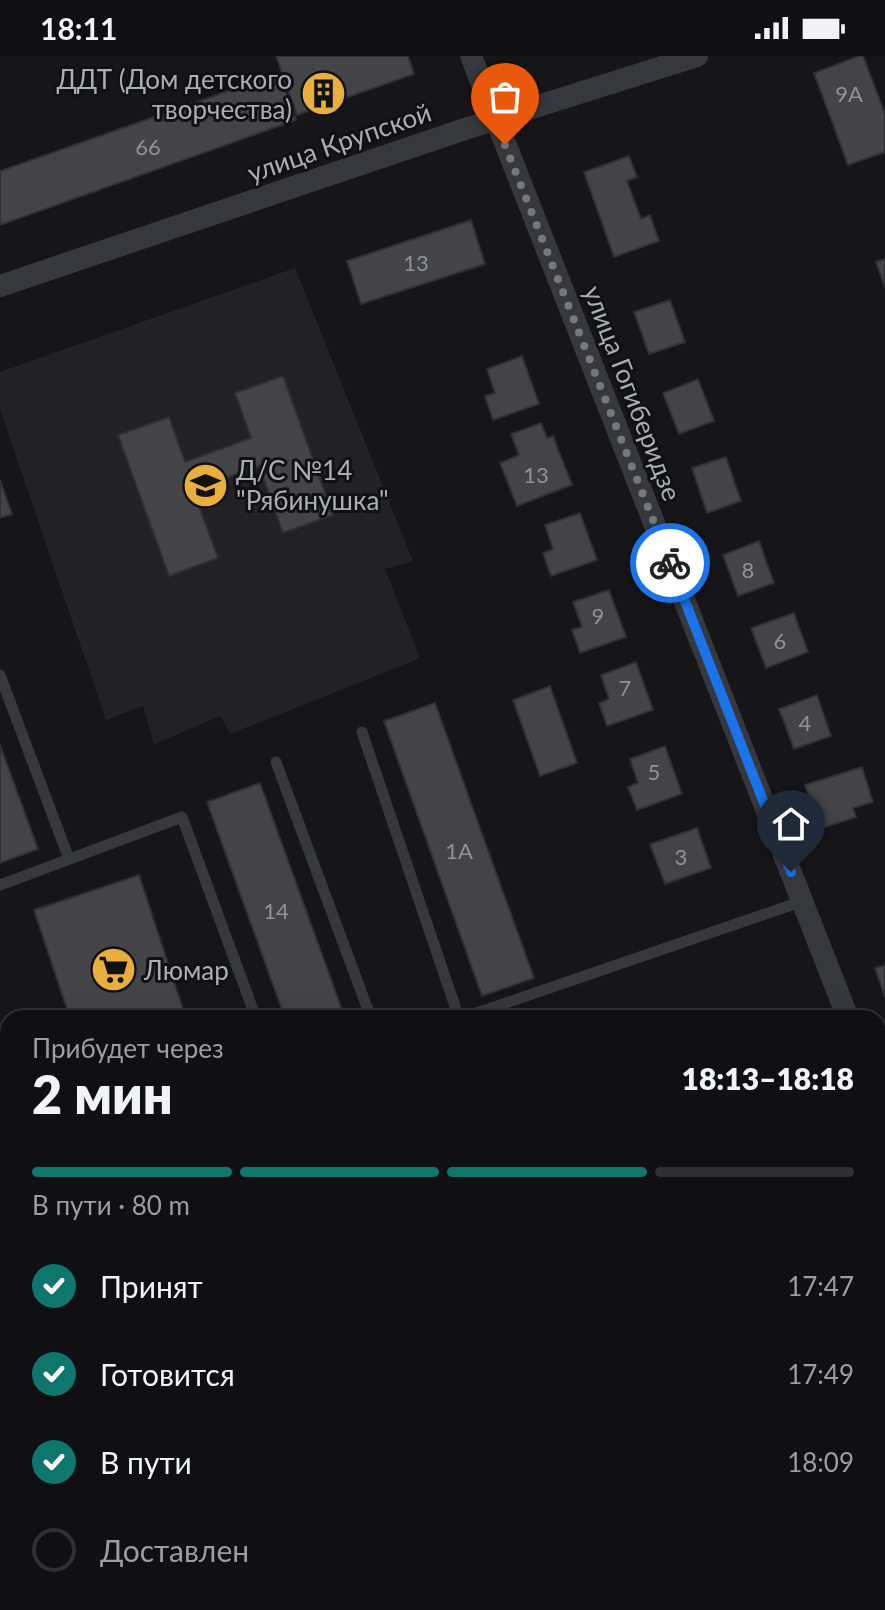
<!DOCTYPE html>
<html lang="ru">
<meta charset="utf-8">
<style>
:root{--surface:#101012;--page:#19191b;--text:#f1f3f6;--muted:#9c9d9f;--line:#303032;--accent:#0f766e}
body{margin:0;font-family:Lato,sans-serif;background:var(--page);color:var(--text);height:100vh;display:flex;flex-direction:column;font-size:30px;white-space:nowrap}
*{box-sizing:border-box;margin:0}
p{font-size:26px;color:var(--muted)}
.icon{flex:none;width:44px;height:44px;fill:none;stroke:currentColor;stroke-width:2;stroke-linecap:round;stroke-linejoin:round}
.map{position:relative;flex:1;overflow:hidden}
.details{position:absolute;left:0px;top:954px;width:886px;height:600px;display:flex;flex-direction:column;background:var(--surface);border-radius:24px 24px 0 0;box-shadow:0 8px 32px #0002,0 0 0 2px var(--line)}
.details>*{flex:none}
.pin{position:absolute;display:grid;place-items:center;width:68px;height:68px;color:#fff;margin:-82px -34px;border-radius:50% 50% 50% 0;rotate:-45deg;box-shadow:0 0 8px #0007}
.pin .icon{rotate:45deg}
.courier{position:absolute;display:grid;place-items:center;width:80px;height:80px;margin:-40px;border:6px solid #1a73e8;border-radius:50%;background:#fff;color:#222;box-shadow:0 2px 10px #0007}
.head em{font-style:normal;font-weight:800}
.head div{display:flex;flex-direction:column-reverse}
.head{display:flex;align-items:center;justify-content:space-between;height:136px;padding:0 32px}
h1{font-size:52px;font-weight:800;line-height:60px}
.bar{display:grid;grid-template-columns:repeat(4,1fr);gap:12px 8px;align-content:center;height:96px;padding:0 32px}
.bar i{height:10px;border-radius:6px;background:var(--line)}
.bar .on{background:var(--accent)}
.bar p{grid-column:span 4}
ol{padding:0 32px;list-style:none}
li{display:flex;align-items:center;gap:24px;height:88px}
li p{margin-inline-start:auto}
li .icon{padding:8px;border-radius:50%;background:var(--accent);color:#fff;stroke-width:4}
li:last-child{color:var(--muted)}
li i{width:44px;height:44px;border:4px solid var(--line);border-radius:50%}
.status{display:flex;justify-content:space-between;align-items:center;height:56px;padding:0 40px;background:var(--surface);direction:ltr}
.status svg{height:22px;fill:currentColor}
.map>svg:first-child{display:block}
</style>
<div class="status"><b>18:11</b><svg viewBox="0 0 49 12"><path d="M0 12V9h3v3zM5 12V6h3v6zM10 12V3h3v9zM15 12V0h3v12zM26 1h20v11H26zM47 4h2v5h-2z"/></svg></div>
<div class="map">
<svg width="885" height="1554" viewBox="0 0 885 1554">
<rect width="100%" height="100%" fill="#161618"/>
<!-- built -->
<path fill="#222225" d="M295,212L413,505L385,513L420,602L230,678L221,660L154,688L143,650L106,664L0,353V316Z"/>
<!-- building -->
<path fill="#434348" stroke="#303034" stroke-width="2" d="M276,0H408L414,18L297,59Z
M859,0H863L885,58V96L848,109L814,17Z
M279,17L296,64L0,169V115Z
M629,100L637,121L627,125L641,163L650,159L659,185L614,201L584,116Z
M471,164L485,208L361,248L347,205Z
M885,203V232L876,206Z
M670,244L685,286L649,298L634,256Z
M522,300L539,348L493,364L485,340L495,337L487,313Z
M283,320L333,459L283,477L259,410L193,434L218,502L169,520L118,379L169,361L185,406L251,382L235,337Z
M698,323L714,365L679,378L663,337Z
M541,367L547,382L553,380L572,429L517,450L500,407L519,399L511,378Z
M726,401L741,445L707,457L692,412Z
M0,424L12,458L0,462Z
M580,457L597,504L551,520L543,497L553,493L545,469Z
M759,485L774,527L738,540L723,499Z
M609,534L626,581L580,597L572,574L582,571L573,546Z
M794,557L808,596L766,612L751,572Z
M636,606L653,654L607,670L599,647L609,643L601,619Z
M550,630L577,707L540,720L513,644Z
M817,639L831,680L794,693L779,653Z
M435,647L534,922L482,940L384,665Z
M0,689L38,793L0,807Z
M665,690L682,738L637,754L628,731L638,727L630,703Z
M862,711L873,746L853,752L856,761L819,773L805,729Z
M260,727L345,962H285L207,746Z
M697,772L711,812L665,828L650,788Z
M139,819L186,962H70L34,854Z
M885,909V941L875,912Z
M885,1163V1197L878,1175V1165Z
M885,1364V1408L878,1411V1367Z
M0,1492L8,1516V1530L0,1533Z
M810,1546H869L872,1554H813Z"/>
<g fill="none" stroke-linecap="round" stroke-linejoin="round">
<!-- service -->
<path stroke="#37383d" stroke-width="11" d="M0,619L69,803
M362,676L459,962
M276,706L371,962
M0,829L182,761L256,962
M462,962L803,845
M655,1554L678,1546"/>
<!-- minor -->
<path stroke="#37383d" stroke-width="22" d="M471,0L848,962
M0,230L465,73L697,0
M878,1039L885,1055
M0,1088L8,1108"/>
<!-- tertiary -->
<path stroke="#37383d" stroke-width="28" d="M175,1546L178,1554"/>
<!-- primary -->
<path stroke="#54555c" stroke-width="34" d="M878,1093L885,1091
M0,1403L8,1400"/>
</g>
<g fill="none" stroke-linecap="round" stroke-linejoin="round">
<!-- done -->
<path stroke="#76787f" stroke-width="8" stroke-dasharray="0 14.4" d="M505,89L670,507"/>
<!-- route -->
<path stroke="#1a73e8" stroke-width="10" d="M670,507L791,816"/>
</g>
<!-- icons -->
<defs>
<symbol id="building-disc" viewBox="-11 -11 22 22"><circle r="9.5" fill="#e8ae3e" stroke="#111113"/><path d="M-4-6H4V6H1V3H-1V6H-4ZM-2.5-4.3h1.7v1.8h-1.7ZM.8-4.3h1.7v1.8H.8ZM-2.5-1h1.7V.8h-1.7ZM.8-1h1.7V.8H.8Z" fill="#111"/></symbol>
<symbol id="school-disc" viewBox="-11 -11 22 22"><circle r="9.5" fill="#e8ae3e" stroke="#111113"/><path d="M0-5L7-2L0 1L-7-2ZM-4 1L0 2.5L4 1V4Q0 6-4 4Z" fill="#111"/></symbol>
<symbol id="supermarket-disc" viewBox="-11 -11 22 22"><circle r="9.5" fill="#e8ae3e" stroke="#111113"/><path d="M-6-5.5h2.5l.6 2H6L4.5 2H-2.5L-4.4-4H-6ZM-1.5 3.2a1.3 1.3 0 1 0 .1 0ZM3 3.2a1.3 1.3 0 1 0 .1 0Z" fill="#111"/></symbol>
</defs>
<g fill-rule="evenodd">
<use href="#building-disc" x="298" y="12" width="51" height="51"/>
<use href="#school-disc" x="180" y="404" width="51" height="51"/>
<use href="#supermarket-disc" x="88" y="888" width="51" height="51"/>
</g>
<g text-anchor="middle" dominant-baseline="central" stroke-width="6" stroke-linejoin="round" paint-order="stroke">
<!-- number labels -->
<g font-size="22" fill="#90929b">
<text x="849" y="37">9А</text>
<text x="148" y="90">66</text>
<text x="416" y="206">13</text>
<text x="536" y="418">13</text>
<text x="748" y="513">8</text>
<text x="598" y="559">9</text>
<text x="780" y="584">6</text>
<text x="625" y="631">7</text>
<text x="805" y="666">4</text>
<text x="654" y="715">5</text>
<text x="459" y="794">1А</text>
<text x="681" y="800">3</text>
<text x="276" y="854">14</text>
</g>
<!-- poi labels -->
<g font-size="26" fill="#a9adb7" stroke="#111113" text-anchor="start">
<text x="292" y="23" text-anchor="end">ДДТ (Дом детского<tspan x="292" dy="30">творчества)</tspan></text>
<text x="236" y="414">Д/С №14<tspan x="236" dy="30">"Рябинушка"</tspan></text>
<text x="144" y="914">Люмар</text>
</g>
<!-- street labels -->
<g font-size="26" fill="#a9adb7" stroke="#111113">
<text transform="translate(339 86) rotate(-19)">улица Крупской</text>
<text transform="translate(633 337) rotate(69)">улица Гогиберидзе</text>
</g>
</g>
</svg>
<div class="pin" style="left:505px;top:89px;background:#ea580c"><svg class="icon" aria-label="bag" viewBox="0 0 24 24"><path d="M5 8h14l-1 12H6zM9 8a3 3 0 0 1 6 0"/></svg></div>
<div class="pin" style="left:791px;top:816px;background:#1f2937"><svg class="icon" aria-label="home" viewBox="0 0 24 24"><path d="M3 11l9-7 9 7M6 9v11h12V9"/></svg></div>
<div class="courier" style="left:670px;top:507px"><svg class="icon" aria-label="bike" viewBox="0 0 24 24"><circle cx="6" cy="16" r="4"/><circle cx="18" cy="16" r="4"/><path d="M6 16l4-8h5l3 8M10 8l3 8H6M13 5h3"/></svg></div>
<section class="details">
<div class="head"><div><h1>2 мин</h1><p>Прибудет через</p></div><em>18:13–18:18</em></div>
<div class="bar"><i class="on"></i><i class="on"></i><i class="on"></i><i></i><p>В пути · 80 m</p></div>
<ol>
<li><svg class="icon" aria-label="check" viewBox="0 0 24 24"><path d="M5 12l5 5 9-10"/></svg>Принят<p>17:47</p></li>
<li><svg class="icon" aria-label="check" viewBox="0 0 24 24"><path d="M5 12l5 5 9-10"/></svg>Готовится<p>17:49</p></li>
<li><svg class="icon" aria-label="check" viewBox="0 0 24 24"><path d="M5 12l5 5 9-10"/></svg>В пути<p>18:09</p></li>
<li><i></i>Доставлен</li>
</ol>
</section>
</div>
